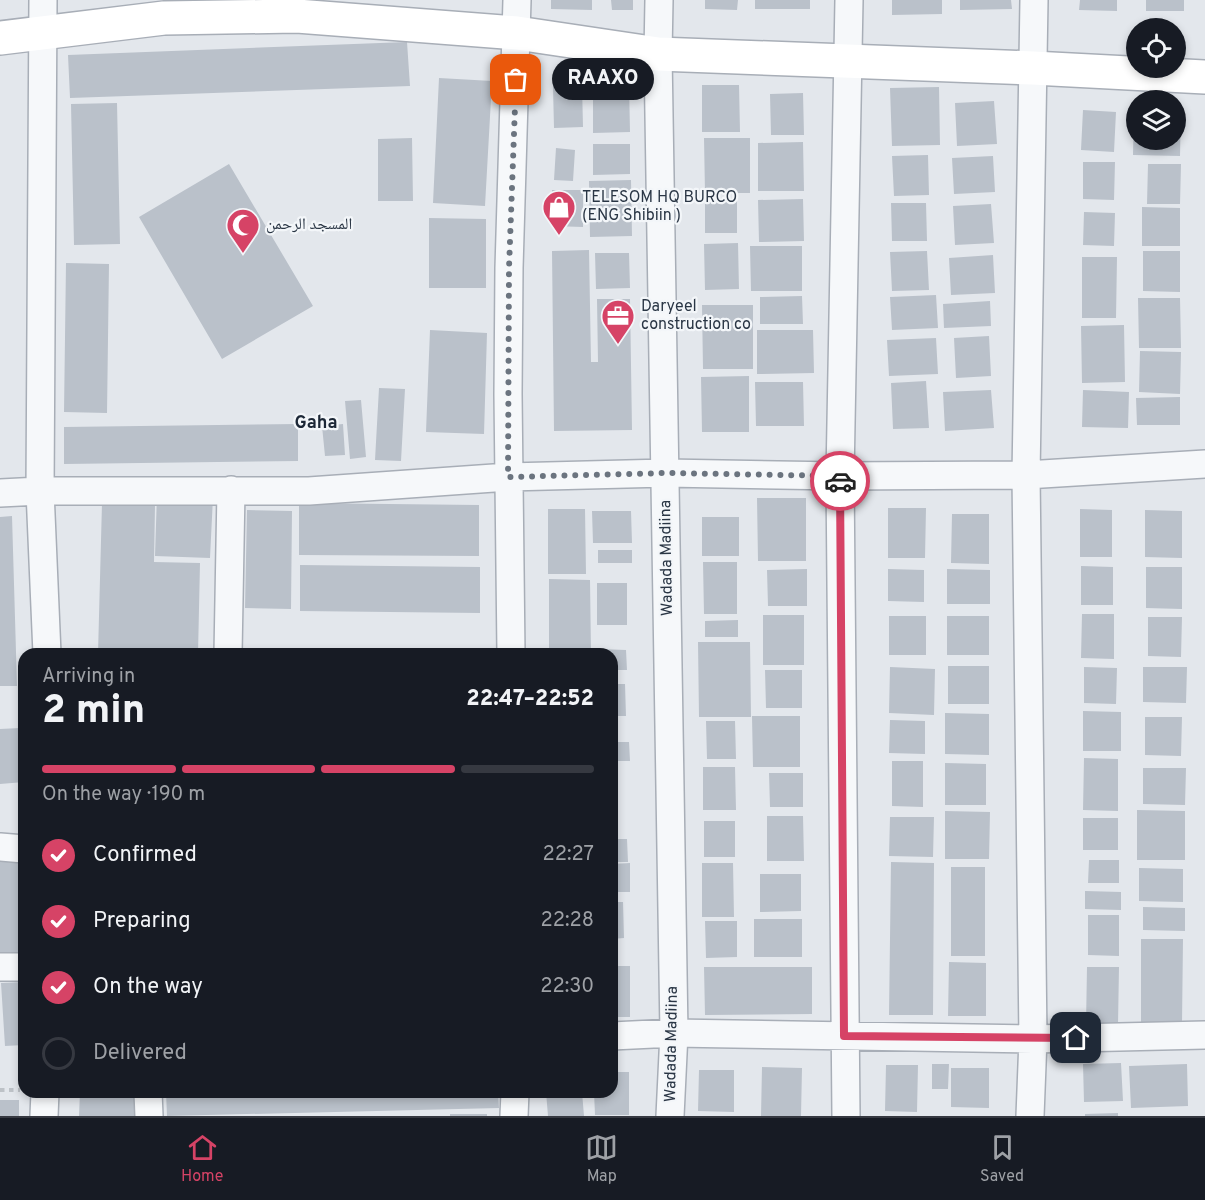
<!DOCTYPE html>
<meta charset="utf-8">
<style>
:root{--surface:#171b24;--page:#242831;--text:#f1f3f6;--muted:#9ea1a6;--line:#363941;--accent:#d64366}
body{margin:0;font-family:Overpass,"Noto Naskh Arabic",sans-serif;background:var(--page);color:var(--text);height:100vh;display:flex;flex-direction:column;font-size:22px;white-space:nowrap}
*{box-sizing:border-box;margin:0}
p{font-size:20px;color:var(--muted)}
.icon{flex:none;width:33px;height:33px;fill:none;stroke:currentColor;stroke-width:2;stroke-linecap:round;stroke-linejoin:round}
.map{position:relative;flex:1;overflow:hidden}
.drawer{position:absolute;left:18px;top:648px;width:600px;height:450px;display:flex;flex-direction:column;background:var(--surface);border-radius:18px;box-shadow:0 3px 9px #0003}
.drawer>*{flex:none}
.tools{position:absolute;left:1126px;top:18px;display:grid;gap:12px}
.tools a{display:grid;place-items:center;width:60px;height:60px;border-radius:50%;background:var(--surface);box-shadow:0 3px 9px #0003;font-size:30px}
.pin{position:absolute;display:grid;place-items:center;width:51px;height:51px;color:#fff;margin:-26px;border-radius:12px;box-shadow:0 3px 9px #0006}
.courier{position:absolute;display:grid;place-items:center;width:60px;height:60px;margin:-30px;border:4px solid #d64366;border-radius:50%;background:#fff;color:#222;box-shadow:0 2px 8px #0007}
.bubble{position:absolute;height:42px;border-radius:21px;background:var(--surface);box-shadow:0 3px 9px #0003;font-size:20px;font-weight:800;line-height:42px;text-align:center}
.summary em{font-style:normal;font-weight:800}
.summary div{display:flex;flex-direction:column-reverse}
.summary{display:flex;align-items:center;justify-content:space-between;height:102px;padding:0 24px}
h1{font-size:39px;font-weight:800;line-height:45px}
.bar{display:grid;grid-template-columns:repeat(4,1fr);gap:9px 6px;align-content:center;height:72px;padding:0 24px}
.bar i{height:8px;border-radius:4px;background:var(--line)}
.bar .active{background:var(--accent)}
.bar p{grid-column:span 4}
ol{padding:0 24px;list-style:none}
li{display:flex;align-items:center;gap:18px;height:66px}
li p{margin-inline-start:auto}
li .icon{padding:6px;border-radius:50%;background:var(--accent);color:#fff;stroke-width:4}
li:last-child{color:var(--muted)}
li i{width:33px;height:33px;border:3px solid var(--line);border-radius:50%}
.dock{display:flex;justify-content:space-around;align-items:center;height:84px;border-top:2px solid var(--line);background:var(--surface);font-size:16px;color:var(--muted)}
.dock a{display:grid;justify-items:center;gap:3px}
.dock .active{color:var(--accent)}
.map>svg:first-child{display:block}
</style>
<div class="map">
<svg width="1205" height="1116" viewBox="0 0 1205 1116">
<rect width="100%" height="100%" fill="#e3e7ec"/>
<!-- building -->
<path fill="#bac1ca" d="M551,0H592V10L551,9Z
M611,0H633V10H612Z
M705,0H738L737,10L705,9Z
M755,0H810V9H755Z
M892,0H942V14L892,15Z
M960,0H1011L1012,9L960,10Z
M1080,0H1117V11L1079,10Z
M1146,0H1184V11H1146Z
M407,42L410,86L70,98L68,55Z
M439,78L492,81L485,206L433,203Z
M593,83H629L630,132L593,133Z
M582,85L583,127L554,128L553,87Z
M702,85H739L740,132H702Z
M939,87L940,145L892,146L890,88Z
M803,93L804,135H771L770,94Z
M994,101L997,144L957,146L955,103Z
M117,103L120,244L74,245L71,104Z
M1134,107H1137V140H1176V108H1181L1180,156L1133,155Z
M1083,110L1116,112L1114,152L1081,150Z
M412,138L413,201H378V139Z
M704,138H750V193H705Z
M803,142L804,191H758V143Z
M593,144H630V174L593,175Z
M556,148L575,150L573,181L554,180Z
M928,155L929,195L894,196L892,156Z
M993,156L995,192L954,194L952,158Z
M1083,162H1115L1114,200L1083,199Z
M229,164L313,306L222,359L139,217Z
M1148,164H1181L1180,204H1147Z
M631,180L632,236L590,237L589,181Z
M552,190H583V227L552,226Z
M705,198H737V233H705Z
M803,199L804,241L759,242L758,200Z
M891,203H926L927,241H892Z
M991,204L994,243L955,245L953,206Z
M1142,207L1180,208V246H1142Z
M1084,212L1115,213L1114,246L1083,245Z
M429,218L486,219V288H429Z
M738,243L739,289L705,290L704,244Z
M750,246H802V291H751Z
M589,250L591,362H598L597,299H630L632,430L554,431L552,251Z
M927,251L929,290L892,291L890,252Z
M1143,251H1180V292L1143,291Z
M595,253H629L630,288L596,289Z
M993,255L995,293L951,295L949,258Z
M1082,257H1117L1116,318H1082Z
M66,263L109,264L107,413L64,412Z
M936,295L938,328L892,330L890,297Z
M802,296L803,324H760V297Z
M1138,298H1180L1181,348H1139Z
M990,301L991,326L944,328L943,304Z
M702,305H753V369H703Z
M1124,325L1125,382L1082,383L1081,326Z
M430,330L487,333L484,434L426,432Z
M757,330H813L814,373L757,374Z
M989,336L991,376L956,378L954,338Z
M936,338L938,374L889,376L887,340Z
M1140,351L1181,352L1180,394L1139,392Z
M749,376V432H702L701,377Z
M926,381L929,428L893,429L891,383Z
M755,382H803L804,426H756Z
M379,388L405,389L401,461L375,460Z
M991,390L994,428L945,431L943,392Z
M1083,390L1129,392L1128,428L1082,427Z
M1180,397V425H1137L1136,398Z
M361,400L366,457L350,459L345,401Z
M298,424V461L64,464V427Z
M343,424L345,455L325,456L322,426Z
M157,494L213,497L210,558L155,556Z
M757,498H806V561H758Z
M102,503L155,505L154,562L200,563L198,654H98Z
M299,503L479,505V556L299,555Z
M888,508H926L925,558H888Z
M548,509H585L586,574H548Z
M1080,509L1112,510V557H1080Z
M247,510L292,511L291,609L245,608Z
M1145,510L1182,511V558L1145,557Z
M592,511H631L632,543H593Z
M952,514H989V564L951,563Z
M12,516L17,686H0V517Z
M702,517H739V556H702Z
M598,550H632V563H598Z
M703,562H737V614H704Z
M300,565L480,567V613L300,611Z
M1081,566L1113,567V605H1081Z
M1146,567H1182V609L1146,608Z
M807,569V606H768L767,570Z
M888,569L924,570V602L888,601Z
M947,569L990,570V604H947Z
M549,579L590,580L591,654H549Z
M597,583H627V625H597Z
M1082,614H1114V659L1081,658Z
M763,615H804V665H763Z
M889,616H926V655H889Z
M947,616H989V655H947Z
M1148,617H1182L1181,657L1148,656Z
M738,620V637H705V621Z
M698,642H750L751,717H699Z
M599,649L626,650L627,670H612V654H599Z
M948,666H989V704H948Z
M890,667L935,669L934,715L889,713Z
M1084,667L1117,668L1116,704L1084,703Z
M1143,667H1187L1186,703L1143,702Z
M765,670H802V708H766Z
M612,684H625L626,716H612Z
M1083,711L1121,712V751H1083Z
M945,713L989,714V755L945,754Z
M752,716H800V767H753Z
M1145,717H1182L1181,756L1145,755Z
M890,720L925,721V754L889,753Z
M706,721H735L736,759H707Z
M20,728L24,782L0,784V729Z
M612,742H629L630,761H612Z
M1084,758L1118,759V811L1083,810Z
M892,761H923V807L892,806Z
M945,763L986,764V805H945Z
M703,767H735L736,810H703Z
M1143,768H1186L1185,805L1143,804Z
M769,773H803V807H770Z
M1137,810L1185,811V860H1137Z
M945,811L990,812L989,859H945Z
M767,816H803L804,861H767Z
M890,817H934L933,857L889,856Z
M1083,818H1118V850H1083Z
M704,821H735V857H704Z
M612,839H627L628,862H612Z
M24,860V953H0V861Z
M1089,860H1119V883H1088Z
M891,862L934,863L933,1015H889Z
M630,863V892H612V864Z
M702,863H733L734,917H702Z
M951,867H985V956H951Z
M1139,868L1183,869V902L1139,901Z
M760,874H801V911L760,912Z
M1085,891L1121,892V910L1085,909Z
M612,902H623L624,938L612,939Z
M1143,907L1185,908V931L1143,930Z
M1088,915H1119V956L1088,955Z
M754,919H802V957H754Z
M705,921H737V957L706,958Z
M1141,939H1183L1182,1024L1141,1023Z
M949,962L986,963V1016H948Z
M612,966H630V1017H612Z
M704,967H812V1014L705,1015Z
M1087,967H1119L1118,1025H1086Z
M24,982V1045L5,1046L1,983Z
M1121,1063L1123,1101L1084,1102L1083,1064Z
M932,1064H949L948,1089H932Z
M1187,1064L1188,1106L1131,1108L1129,1066Z
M886,1065H918L917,1112L885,1111Z
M762,1067L802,1068L801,1116H761Z
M951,1068H989V1108L951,1107Z
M699,1070H734V1112L698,1111Z
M612,1072H629V1115H595L594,1092H612Z
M80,1092H154L152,1116H79Z
M166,1092H498L499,1108L167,1116Z
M546,1092H582L584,1116H548Z
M0,1100H19V1116H0Z
M1118,1113V1116H1085V1114Z
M450,1114H487V1116H450Z"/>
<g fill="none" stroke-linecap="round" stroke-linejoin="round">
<defs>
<path id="street" d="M43,0L40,491L47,654
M659,0L658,54L674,1033L670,1116
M0,493L40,491H309L508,477L666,473L840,476L1026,475L1205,464
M228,654L231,490
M511,654L508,394L509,268L517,0
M0,847L24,849
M0,967H24
M612,1036L674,1033L1033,1039L1205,1035
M148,1092L149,1116
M44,1116L45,1092
M514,1116L515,1092
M846,1116L840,476L849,0
M1030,1116L1033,1039L1026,475L1034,0"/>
<path id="secondary" d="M0,38L164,18L297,16L517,33L658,54L1033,68L1205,77"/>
</defs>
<!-- street casing -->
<use href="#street" stroke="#a8aeb7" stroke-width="30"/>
<!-- secondary casing -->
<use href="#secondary" stroke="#a8aeb7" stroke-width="36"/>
<!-- path -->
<path stroke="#bdc2c7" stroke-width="4" stroke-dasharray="4.5 4.5" stroke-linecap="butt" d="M0,1090H20"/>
<!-- street -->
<use href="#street" stroke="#f6f8fa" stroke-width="27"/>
<!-- secondary -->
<use href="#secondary" stroke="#fff" stroke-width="33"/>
</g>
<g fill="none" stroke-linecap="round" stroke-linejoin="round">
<!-- done -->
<path stroke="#6b747f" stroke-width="6" stroke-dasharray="0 10.8" d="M516,80L509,268L508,477L666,473L840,476V481"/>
<!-- route -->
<path stroke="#d64366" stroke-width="8" d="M840,481L844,1036L1076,1038"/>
</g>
<!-- icons -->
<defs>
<symbol id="shop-pin" viewBox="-11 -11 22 30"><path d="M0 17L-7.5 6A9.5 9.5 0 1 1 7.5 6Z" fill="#d64366" stroke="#f3f6f9"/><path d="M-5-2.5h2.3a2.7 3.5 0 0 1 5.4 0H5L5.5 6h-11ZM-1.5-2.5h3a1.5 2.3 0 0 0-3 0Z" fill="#fff"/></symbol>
<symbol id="mosque-pin" viewBox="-11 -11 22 30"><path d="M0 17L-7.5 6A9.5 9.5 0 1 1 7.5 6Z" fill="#d64366" stroke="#f3f6f9"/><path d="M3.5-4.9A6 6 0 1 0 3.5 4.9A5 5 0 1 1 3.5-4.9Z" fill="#fff"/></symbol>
<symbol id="office-pin" viewBox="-11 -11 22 30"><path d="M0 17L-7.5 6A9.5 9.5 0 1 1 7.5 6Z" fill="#d64366" stroke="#f3f6f9"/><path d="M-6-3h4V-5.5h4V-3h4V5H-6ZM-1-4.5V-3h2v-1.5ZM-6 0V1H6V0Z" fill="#fff"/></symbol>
</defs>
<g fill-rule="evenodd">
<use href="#shop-pin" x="540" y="188" width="38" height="52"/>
<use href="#mosque-pin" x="224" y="206" width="38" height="52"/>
<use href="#office-pin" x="599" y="297" width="38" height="52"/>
</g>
<g text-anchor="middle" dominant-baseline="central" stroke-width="4.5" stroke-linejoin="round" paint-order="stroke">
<!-- poi labels -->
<g font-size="16" fill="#2a3645" stroke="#f3f6f9" text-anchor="start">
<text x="582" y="198">TELESOM HQ BURCO<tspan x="582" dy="18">(ENG Shibiin )</tspan></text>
<text x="266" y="225">المسجد الرحمن</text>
<text x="641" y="307">Daryeel<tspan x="641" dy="18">construction co</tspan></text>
</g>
<!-- street labels -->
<g font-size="16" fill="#2a3645" stroke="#f3f6f9">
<text transform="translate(667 558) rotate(-91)">Wadada Madiina</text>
<text transform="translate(672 1044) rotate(-89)">Wadada Madiina</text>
</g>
<!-- neighbourhood labels -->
<g font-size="18" font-weight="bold" fill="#1c2736" stroke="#f3f6f9">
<text x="316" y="423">Gaha</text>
</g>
</g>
</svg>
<div class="tools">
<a><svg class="icon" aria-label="locate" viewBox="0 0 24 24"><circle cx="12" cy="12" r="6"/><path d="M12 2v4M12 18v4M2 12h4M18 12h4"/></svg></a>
<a><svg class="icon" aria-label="layers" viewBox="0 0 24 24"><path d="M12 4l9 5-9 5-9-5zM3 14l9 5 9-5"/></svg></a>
</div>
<div class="pin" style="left:516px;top:80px;background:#ea580c"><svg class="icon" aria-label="bag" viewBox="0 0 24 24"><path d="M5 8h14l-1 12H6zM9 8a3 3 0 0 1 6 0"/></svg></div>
<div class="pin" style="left:1076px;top:1038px;background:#1f2937"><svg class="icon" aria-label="home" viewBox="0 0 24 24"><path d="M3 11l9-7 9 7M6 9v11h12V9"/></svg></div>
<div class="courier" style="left:840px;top:481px"><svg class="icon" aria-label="car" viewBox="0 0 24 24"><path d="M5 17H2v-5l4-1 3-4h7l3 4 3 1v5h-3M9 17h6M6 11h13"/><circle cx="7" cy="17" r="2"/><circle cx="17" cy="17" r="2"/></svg></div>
<div class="bubble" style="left:552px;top:58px;width:102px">RAAXO</div>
<section class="drawer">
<div class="summary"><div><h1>2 min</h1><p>Arriving in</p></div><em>22:47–22:52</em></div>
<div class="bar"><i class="active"></i><i class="active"></i><i class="active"></i><i></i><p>On the way · 190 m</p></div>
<ol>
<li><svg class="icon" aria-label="check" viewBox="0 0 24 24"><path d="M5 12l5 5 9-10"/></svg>Confirmed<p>22:27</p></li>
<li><svg class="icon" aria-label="check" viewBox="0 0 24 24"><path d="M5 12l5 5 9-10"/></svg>Preparing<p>22:28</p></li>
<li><svg class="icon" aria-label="check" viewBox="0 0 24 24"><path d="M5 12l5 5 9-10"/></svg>On the way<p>22:30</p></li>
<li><i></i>Delivered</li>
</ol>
</section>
</div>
<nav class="dock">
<a class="active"><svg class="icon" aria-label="home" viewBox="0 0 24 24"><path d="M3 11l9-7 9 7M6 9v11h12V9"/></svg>Home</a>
<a><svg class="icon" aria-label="map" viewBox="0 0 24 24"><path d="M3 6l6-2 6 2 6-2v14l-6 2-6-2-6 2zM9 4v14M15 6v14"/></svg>Map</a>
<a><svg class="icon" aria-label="saved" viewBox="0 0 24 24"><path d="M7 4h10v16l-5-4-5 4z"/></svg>Saved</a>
</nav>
